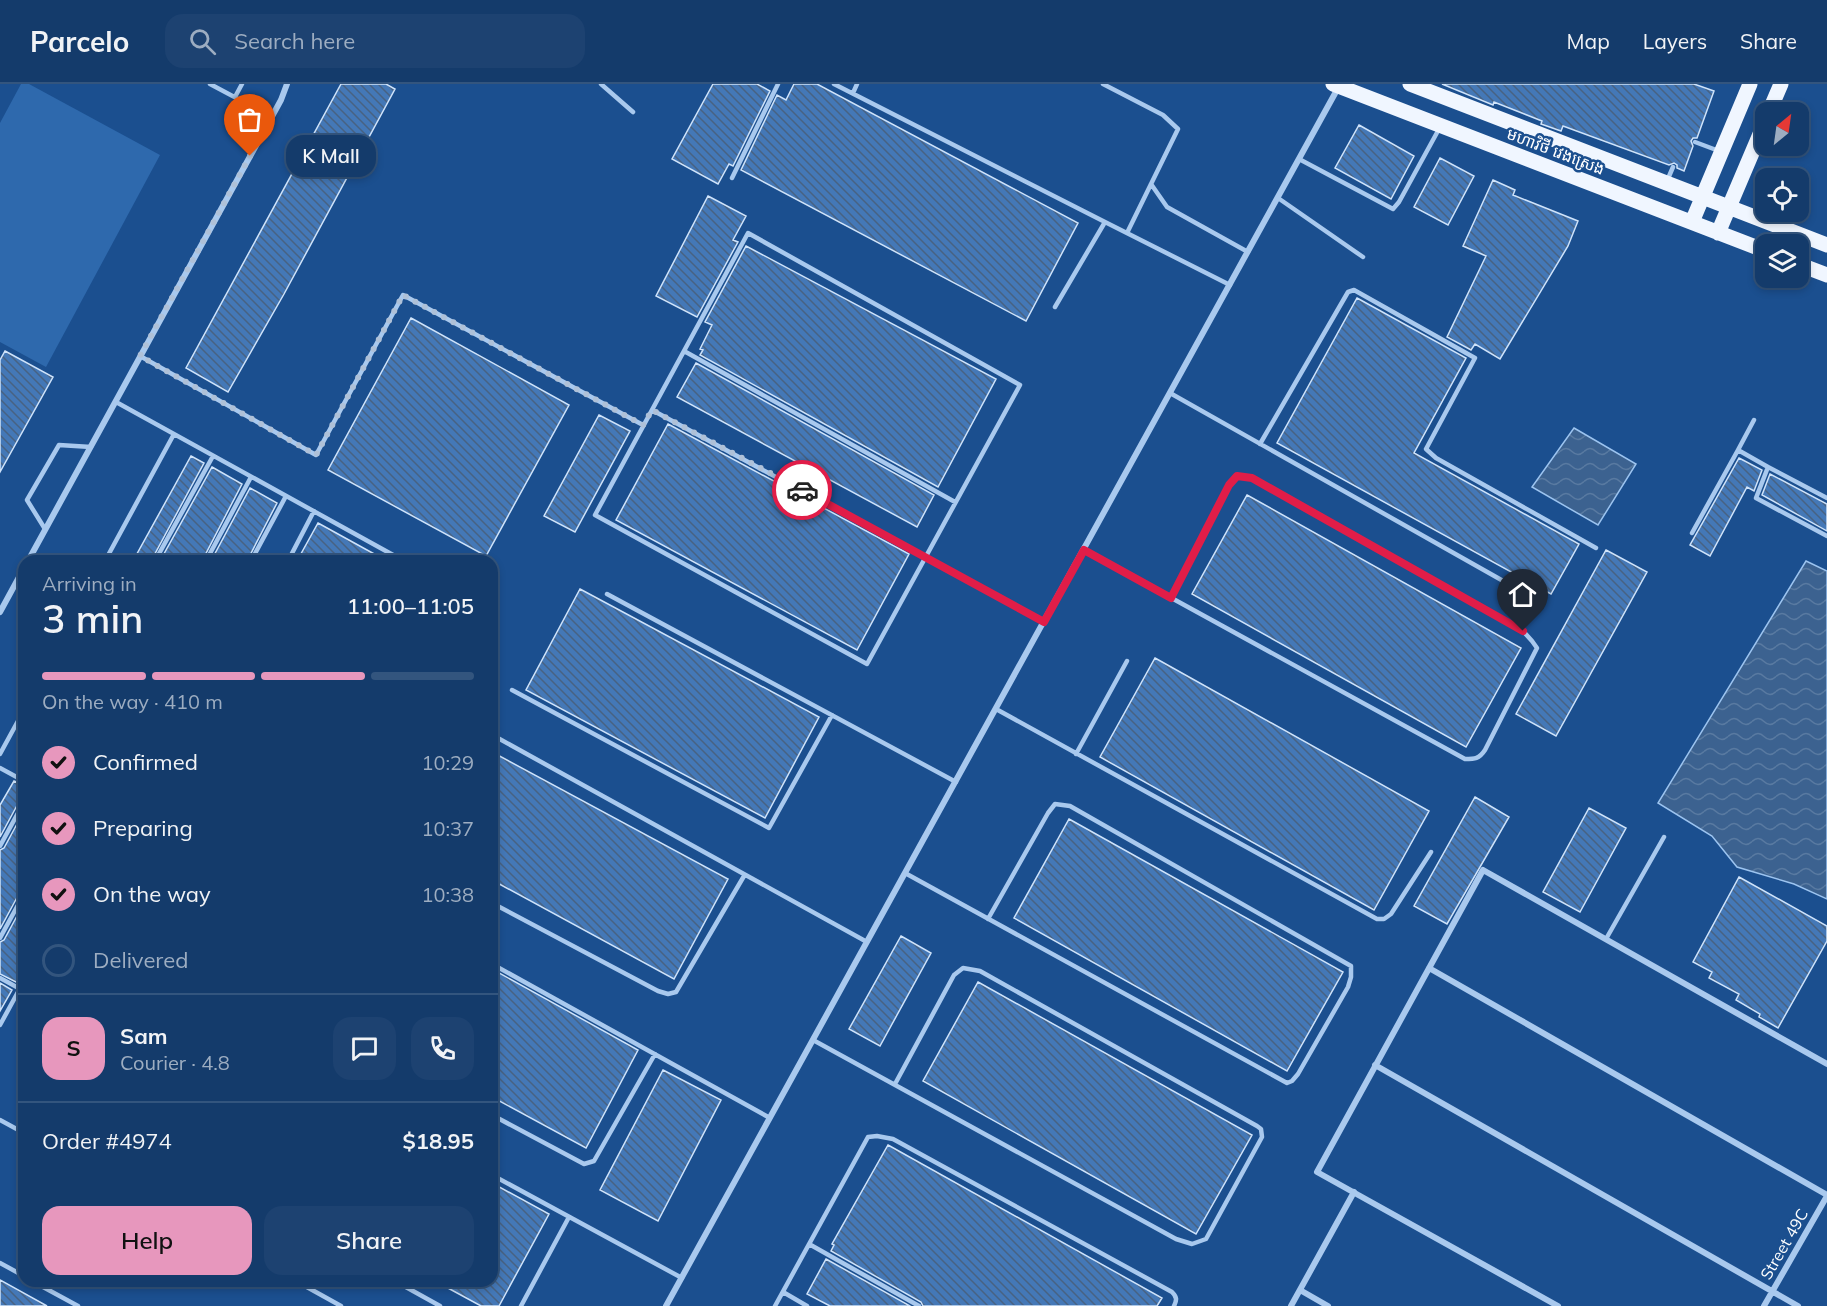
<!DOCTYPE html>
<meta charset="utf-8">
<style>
:root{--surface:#143b6b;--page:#1d4271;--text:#f1f3f6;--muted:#9dadc1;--line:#33557e;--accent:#e797bd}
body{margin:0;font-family:Mulish,"Noto Sans Khmer",sans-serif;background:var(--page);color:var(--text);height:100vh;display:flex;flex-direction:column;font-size:22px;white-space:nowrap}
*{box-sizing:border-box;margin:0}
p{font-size:20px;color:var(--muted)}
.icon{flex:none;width:33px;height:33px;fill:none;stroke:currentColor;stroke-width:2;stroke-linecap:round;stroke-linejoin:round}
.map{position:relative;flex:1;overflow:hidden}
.side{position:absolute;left:18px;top:471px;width:480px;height:732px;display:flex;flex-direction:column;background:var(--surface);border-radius:18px;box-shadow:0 3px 9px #0003,0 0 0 2px var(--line)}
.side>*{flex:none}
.needle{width:39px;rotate:29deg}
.fabs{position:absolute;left:1755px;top:18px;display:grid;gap:12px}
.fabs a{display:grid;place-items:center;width:54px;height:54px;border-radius:12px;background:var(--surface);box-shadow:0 3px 9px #0003,0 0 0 2px var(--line);font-size:30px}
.pin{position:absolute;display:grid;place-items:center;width:51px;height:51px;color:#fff;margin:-62px -26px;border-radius:50% 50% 50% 0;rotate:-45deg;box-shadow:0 0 6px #0007}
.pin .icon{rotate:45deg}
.courier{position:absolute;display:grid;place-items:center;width:60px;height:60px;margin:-30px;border:4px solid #e11d48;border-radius:50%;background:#fff;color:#222;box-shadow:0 2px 8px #0007}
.bubble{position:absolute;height:42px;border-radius:18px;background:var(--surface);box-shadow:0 3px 9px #0003,0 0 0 2px var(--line);font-size:20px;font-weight:600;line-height:42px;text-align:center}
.summary em{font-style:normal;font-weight:600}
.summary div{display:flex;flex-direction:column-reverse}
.summary{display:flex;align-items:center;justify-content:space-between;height:102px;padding:0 24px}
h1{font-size:39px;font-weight:600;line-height:45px}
.bar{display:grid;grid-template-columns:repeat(4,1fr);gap:9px 6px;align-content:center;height:72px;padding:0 24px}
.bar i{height:8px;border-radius:4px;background:var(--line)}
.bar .on{background:var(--accent)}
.bar p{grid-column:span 4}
.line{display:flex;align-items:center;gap:15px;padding:0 24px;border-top:2px solid var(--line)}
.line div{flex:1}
.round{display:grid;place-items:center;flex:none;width:63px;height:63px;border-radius:18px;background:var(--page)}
ol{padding:0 24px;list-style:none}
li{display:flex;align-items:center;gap:18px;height:66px}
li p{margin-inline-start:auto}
li .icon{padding:6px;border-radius:50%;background:var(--accent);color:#111;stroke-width:4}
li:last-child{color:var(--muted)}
li i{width:33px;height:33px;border:3px solid var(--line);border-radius:50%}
.button{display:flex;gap:12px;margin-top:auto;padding:12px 24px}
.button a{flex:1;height:69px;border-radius:18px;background:var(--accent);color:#111;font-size:24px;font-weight:600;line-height:69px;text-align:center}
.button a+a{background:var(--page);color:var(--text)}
header{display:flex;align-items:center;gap:36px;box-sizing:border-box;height:84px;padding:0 30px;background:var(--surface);border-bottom:2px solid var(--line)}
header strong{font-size:28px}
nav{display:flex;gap:33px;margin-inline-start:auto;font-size:21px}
.search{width:420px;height:54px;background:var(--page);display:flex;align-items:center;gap:15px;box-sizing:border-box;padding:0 21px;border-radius:18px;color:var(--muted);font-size:22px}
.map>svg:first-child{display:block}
</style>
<header>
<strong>Parcelo</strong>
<div class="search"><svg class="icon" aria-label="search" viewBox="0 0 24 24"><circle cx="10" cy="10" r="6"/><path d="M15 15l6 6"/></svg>Search here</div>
<nav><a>Map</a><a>Layers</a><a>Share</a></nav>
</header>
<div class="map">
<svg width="1827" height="1222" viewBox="0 0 1827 1222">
<defs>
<pattern id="water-waves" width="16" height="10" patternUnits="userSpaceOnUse" patternTransform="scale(1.5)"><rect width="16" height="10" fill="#3c6290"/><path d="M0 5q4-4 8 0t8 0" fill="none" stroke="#597aa1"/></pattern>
<pattern id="building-back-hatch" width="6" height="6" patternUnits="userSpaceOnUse" patternTransform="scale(1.5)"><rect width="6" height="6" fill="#4478b7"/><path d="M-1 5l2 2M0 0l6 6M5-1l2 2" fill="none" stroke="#486282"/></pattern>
</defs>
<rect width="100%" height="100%" fill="#1b4f8f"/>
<!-- grass -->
<path fill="#2e69ad" d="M21,0H29L160,71L46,283L0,258V39Z"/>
<!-- water -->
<path fill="url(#water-waves)" stroke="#9cc4f0" stroke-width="1.5" d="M1574,344L1636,380L1598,441L1532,403Z
M1806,477L1827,487V815L1794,800L1737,783L1712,752L1658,719Z"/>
<!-- building -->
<path fill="url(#building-back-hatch)" stroke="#cfe3fa" stroke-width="1.5" d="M341,0H386L395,5L284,210L228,308L186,284Z
M713,0H757L770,7L733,82L729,80L718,100L672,75Z
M794,0H817L1078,139L1026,237L741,86L777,11L786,16Z
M1442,0H1694L1714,7L1697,54H1693L1691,57L1693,62L1684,87L1677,84V81L1674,79L1669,81L1563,42L1561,47L1541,40L1542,37L1494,18L1493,21Z
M1359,41L1414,72L1391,115L1335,84Z
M1440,74L1474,92L1448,141L1414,123Z
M1493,96L1515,106L1513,111L1578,137L1568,162L1500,275L1475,260L1471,266L1447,253L1486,172L1463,162Z
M708,112L746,132L733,156L738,158L697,233L656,212Z
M746,162L996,295L938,403L700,271L703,266L700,265L712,241L705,238Z
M1357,214L1466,274L1414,369L1579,460L1551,510L1277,359Z
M411,234L569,321L486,472L328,386Z
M5,267L53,293L0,388V276Z
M696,279L934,411L917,443L677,313Z
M599,331L630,347L575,448L544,432Z
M668,340L909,470L857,566L616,436Z
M191,372L204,379L151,477H133Z
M1739,374L1762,386L1754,407L1747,403L1710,472L1690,461Z
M212,383L242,400L202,477H160Z
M1770,390L1827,420V447L1762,411Z
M250,404L277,419L247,477H211Z
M1247,411L1521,564L1466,663L1192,510Z
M318,439L387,477H297Z
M1606,466L1647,488L1556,652L1516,630Z
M580,505L819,633L765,734L526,606Z
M1155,574L1429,727L1374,826L1100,673Z
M492,668L728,795L674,895L492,796Z
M14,697L24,701V714L20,716L0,753V721Z
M1475,713L1509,733L1447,840L1414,822Z
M1589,724L1626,744L1580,828L1543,808Z
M24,727V806L20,808L0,845V766L4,764Z
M1069,735L1343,888L1287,987L1014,834Z
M1739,793L1827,842V857L1778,944L1759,933L1760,930L1736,916L1739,910L1709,894L1712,888L1693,878Z
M24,819V884L16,898L0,890V858L4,856Z
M901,852L931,869L880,962L849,945Z
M492,885L638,966L586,1064L492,1013Z
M978,898L1252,1051L1196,1150L923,997Z
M0,899L12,906L0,927Z
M663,986L721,1016L658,1137L600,1106Z
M888,1061L1162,1214L1157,1222H923L921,1218L831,1167L834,1161L832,1160Z
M492,1099L549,1130L499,1222H481L435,1197H492Z
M826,1175L910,1222H830L807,1210Z
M0,1196L47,1222H0Z"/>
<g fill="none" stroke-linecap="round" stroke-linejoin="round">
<!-- service -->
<path stroke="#a9c9ee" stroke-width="4.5" d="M210,0L272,33
M601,0L633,28
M834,0L1105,138
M1103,0L1163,31L1178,45L1127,149
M853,9L857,0
M235,13L242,0
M1695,58L1719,67
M1299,75L1393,125L1399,118L1439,45
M732,94L778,0
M1667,97L1673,83
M1151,100L1167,123L1248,168
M1278,114L1363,173
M748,149L1020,301L867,580L595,431Z
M1055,223L1105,138L1230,201
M684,267L955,418
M140,272L316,371L403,211L643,341
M1170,309L1537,516
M116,318L404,477
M652,326L1044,538
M1754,336L1738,366L1768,383L1756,414L1827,452
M1260,360L1348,208L1354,206L1475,274L1426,365L1436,374L1596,464
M1768,383L1827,414
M45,445L27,416L59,361L91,363
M1692,449L1738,366
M1084,466L1465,675C1475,675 1479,675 1485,666L1537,564L1532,557L1523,547L1252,394L1237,392L1229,401L1171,514
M105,477L174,350
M155,477L213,372
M206,477L251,393
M251,477L286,412
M288,477L314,427
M607,510L956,698
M512,606L769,744L832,631
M996,625L1377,835H1384L1391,830L1431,768
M492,654L496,653L867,858
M0,670L24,626
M1076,670L1127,577
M0,684L24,697
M0,762L24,718
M905,789L1287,999L1292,997L1298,990L1348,903L1351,893V882L1070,722L1055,720L1048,729L988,835
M492,819L658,907L668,910L676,908L744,792
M0,854L24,810
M1606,855L1664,753
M492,880L770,1034
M0,894L24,907
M0,941L24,897
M813,956L1176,1155L1192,1160L1206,1155L1262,1053L1261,1045L1257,1042L980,887L963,884L954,891L895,1000
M492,1031L584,1080L594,1077L655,970
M0,1036L24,1049
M492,1091L682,1194
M809,1160L919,1222
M0,1179L24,1192
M32,1197L78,1222
M296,1197L341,1222
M395,1197L440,1222
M783,1208L807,1222
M521,1222L569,1133
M775,1222L868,1053L877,1052L893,1055L1172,1208C1177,1213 1177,1216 1174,1222"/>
<!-- minor -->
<path stroke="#a9c9ee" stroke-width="6" d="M28,477L281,16L287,0
M0,528L24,484
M1429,884L1827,1111
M1375,981L1798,1222
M1300,1206L1328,1222
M666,1222L1338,4
M1291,1222L1354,1108
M1558,1222L1317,1088L1483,786L1827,980
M1764,1222L1827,1112"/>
<!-- primary -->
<path stroke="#f0f6ff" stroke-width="15" d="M1333,0L1766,167
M1410,0L1827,161
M1769,28L1781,0
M1692,138L1750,0
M1718,149L1766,36
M1798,180L1827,191"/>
</g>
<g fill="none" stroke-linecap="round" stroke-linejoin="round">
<!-- done -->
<path stroke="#afc1d8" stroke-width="6" stroke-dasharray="0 10.8" d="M250,72L140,272L316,371L403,211L643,341L652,326L802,406"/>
<!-- route -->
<path stroke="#e11d48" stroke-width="8" d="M802,406L1044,538L1084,466L1171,514L1229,401L1237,392L1252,394L1523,547"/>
</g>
<g text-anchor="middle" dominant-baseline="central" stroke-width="5" stroke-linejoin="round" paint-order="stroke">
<!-- street labels -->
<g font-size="16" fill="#fff" stroke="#1b4f8f">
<text transform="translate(1556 67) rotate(21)">មហាវិថី វេងស្រេង</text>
<text transform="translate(1784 1160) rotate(-60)">Street 49C</text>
</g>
</g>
</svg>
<div class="fabs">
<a><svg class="needle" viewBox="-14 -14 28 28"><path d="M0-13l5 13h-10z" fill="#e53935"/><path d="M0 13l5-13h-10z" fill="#9dadc1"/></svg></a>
<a><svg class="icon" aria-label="locate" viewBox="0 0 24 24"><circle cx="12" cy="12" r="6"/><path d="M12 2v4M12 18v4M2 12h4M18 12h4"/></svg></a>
<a><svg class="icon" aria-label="layers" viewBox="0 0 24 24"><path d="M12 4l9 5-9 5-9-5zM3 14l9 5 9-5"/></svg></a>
</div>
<div class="pin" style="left:250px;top:72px;background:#ea580c"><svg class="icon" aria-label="bag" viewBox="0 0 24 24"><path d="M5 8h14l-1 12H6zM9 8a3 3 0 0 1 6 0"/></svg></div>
<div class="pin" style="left:1523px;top:547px;background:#1f2937"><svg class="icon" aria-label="home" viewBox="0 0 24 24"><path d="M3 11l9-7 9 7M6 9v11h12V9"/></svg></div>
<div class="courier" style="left:802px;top:406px"><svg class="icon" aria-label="car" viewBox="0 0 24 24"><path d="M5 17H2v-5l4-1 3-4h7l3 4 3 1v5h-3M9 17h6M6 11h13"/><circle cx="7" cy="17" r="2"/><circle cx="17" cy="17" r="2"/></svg></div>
<div class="bubble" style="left:286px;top:51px;width:90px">K Mall</div>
<section class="side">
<div class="summary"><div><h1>3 min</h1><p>Arriving in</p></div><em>11:00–11:05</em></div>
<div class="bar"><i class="on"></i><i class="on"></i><i class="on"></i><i></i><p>On the way · 410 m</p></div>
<ol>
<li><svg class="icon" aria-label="check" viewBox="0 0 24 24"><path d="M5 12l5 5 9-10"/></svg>Confirmed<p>10:29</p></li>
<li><svg class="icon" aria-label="check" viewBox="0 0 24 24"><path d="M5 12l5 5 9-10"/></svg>Preparing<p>10:37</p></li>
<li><svg class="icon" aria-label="check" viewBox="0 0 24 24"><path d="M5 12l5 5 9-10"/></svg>On the way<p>10:38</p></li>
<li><i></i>Delivered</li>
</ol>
<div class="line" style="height:108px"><b class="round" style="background:var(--accent);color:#111">S</b><div><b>Sam</b><p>Courier · 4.8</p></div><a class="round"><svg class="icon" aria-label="chat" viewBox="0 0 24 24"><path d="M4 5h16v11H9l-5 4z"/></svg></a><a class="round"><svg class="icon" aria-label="phone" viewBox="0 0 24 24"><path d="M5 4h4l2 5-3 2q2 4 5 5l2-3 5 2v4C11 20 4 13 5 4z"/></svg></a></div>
<div class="line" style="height:78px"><div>Order #4974</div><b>$18.95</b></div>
<div class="button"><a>Help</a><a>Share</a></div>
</section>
</div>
